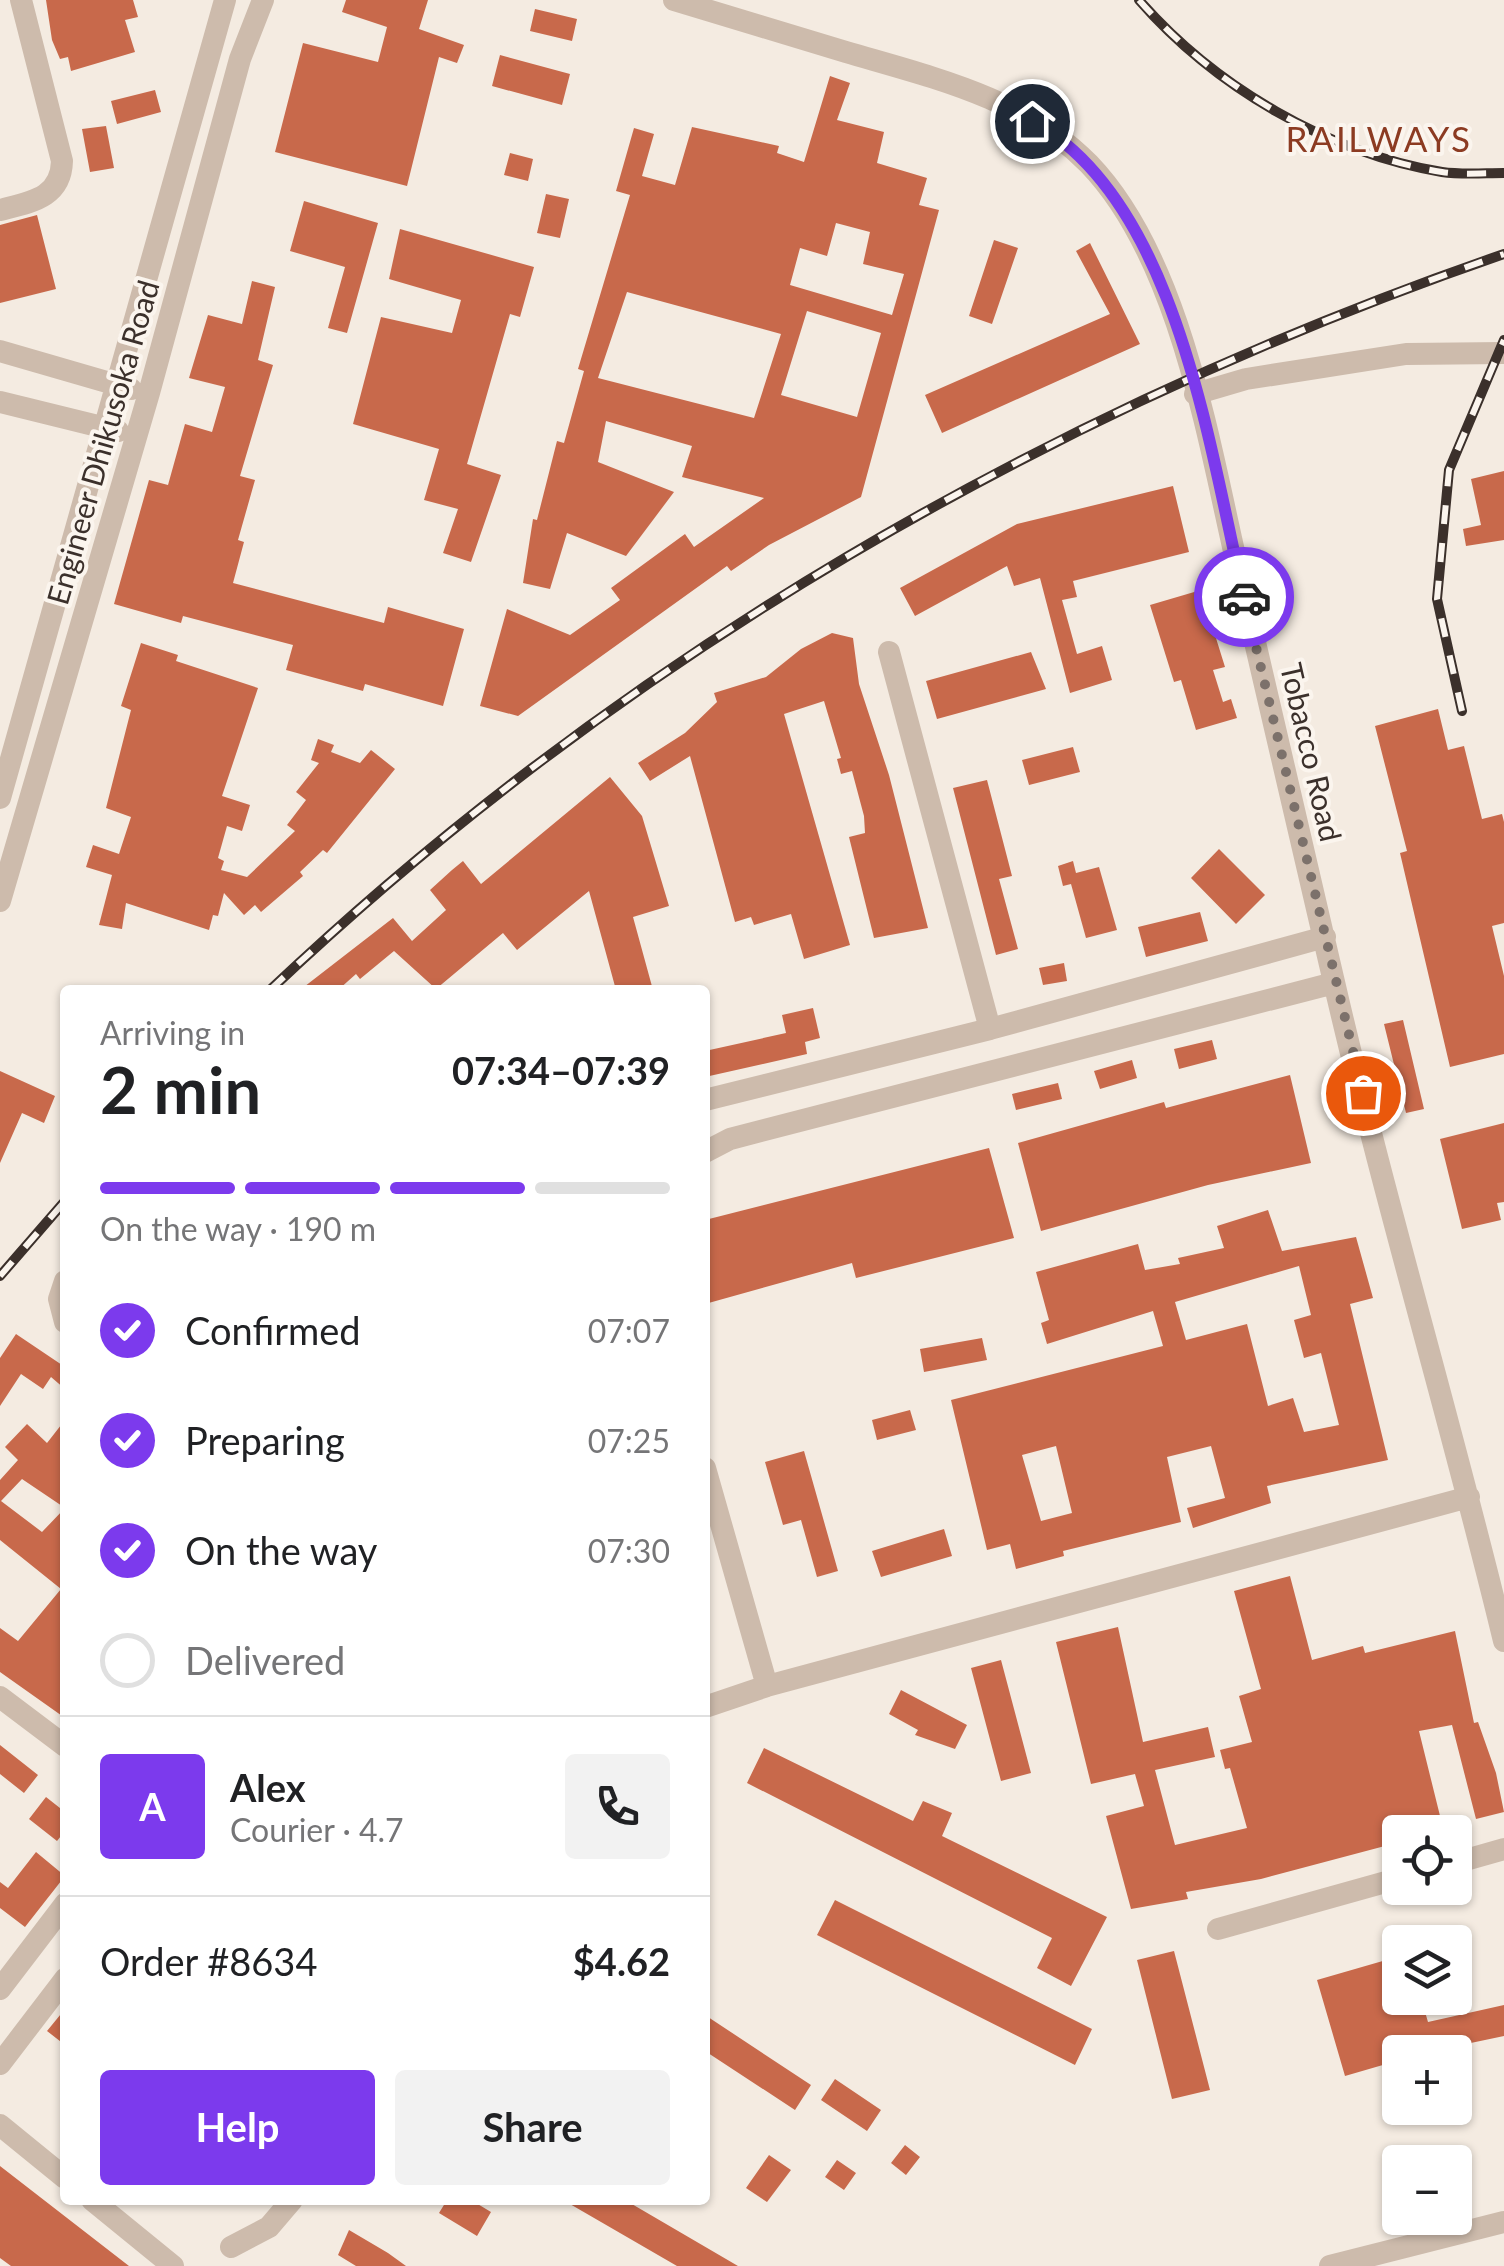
<!DOCTYPE html>
<meta charset="utf-8">
<style>
:root{--surface:#fff;--page:#f2f2f2;--text:#202124;--muted:#757577;--line:#e0e0e0;--accent:#7c3aed}
body{margin:0;font-family:Lato,sans-serif;background:var(--page);color:var(--text);height:100vh;display:flex;flex-direction:column;font-size:38px;white-space:nowrap}
*{box-sizing:border-box;margin:0}
p{font-size:32px;color:var(--muted)}
.icon{flex:none;width:55px;height:55px;fill:none;stroke:currentColor;stroke-width:2;stroke-linecap:round;stroke-linejoin:round}
.map{position:relative;flex:1;overflow:hidden}
.details{position:absolute;left:60px;top:985px;width:650px;height:1220px;display:flex;flex-direction:column;background:var(--surface);border-radius:10px;box-shadow:0 2px 8px #0004}
.details>*{flex:none}
.fabs{position:absolute;left:1382px;top:1815px;display:grid;gap:20px}
.fabs a{display:grid;place-items:center;width:90px;height:90px;border-radius:10px;background:var(--surface);box-shadow:0 2px 8px #0004;font-size:50px}
.pin{position:absolute;display:grid;place-items:center;width:85px;height:85px;color:#fff;margin:-42px;border:5px solid #fff;border-radius:50%;box-shadow:0 2px 10px #0007}
.courier{position:absolute;display:grid;place-items:center;width:100px;height:100px;margin:-50px;border:8px solid #7c3aed;border-radius:50%;background:#fff;color:#222;box-shadow:0 2px 12px #0007}
.head em{font-style:normal;font-weight:700}
.head div{display:flex;flex-direction:column-reverse}
.head{display:flex;align-items:center;justify-content:space-between;height:170px;padding:0 40px}
h1{font-size:65px;font-weight:700;line-height:75px}
.bar{display:grid;grid-template-columns:repeat(4,1fr);gap:15px 10px;align-content:center;height:120px;padding:0 40px}
.bar i{height:12px;border-radius:8px;background:var(--line)}
.bar .selected{background:var(--accent)}
.bar p{grid-column:span 4}
.line{display:flex;align-items:center;gap:25px;padding:0 40px;border-top:2px solid var(--line)}
.line div{flex:1}
.round{display:grid;place-items:center;flex:none;width:105px;height:105px;border-radius:10px;background:var(--page)}
ol{padding:0 40px;list-style:none}
li{display:flex;align-items:center;gap:30px;height:110px}
li p{margin-inline-start:auto}
li .icon{padding:10px;border-radius:50%;background:var(--accent);color:#fff;stroke-width:4}
li:last-child{color:var(--muted)}
li i{width:55px;height:55px;border:5px solid var(--line);border-radius:50%}
.button{display:flex;gap:20px;margin-top:auto;padding:20px 40px}
.button a{flex:1;height:115px;border-radius:10px;background:var(--accent);color:#fff;font-size:40px;font-weight:700;line-height:115px;text-align:center}
.button a+a{background:var(--page);color:var(--text)}
.map>svg:first-child{display:block}
</style>
<div class="map">
<svg width="1504" height="2266" viewBox="0 0 1504 2266">
<rect width="100%" height="100%" fill="#f4ebe1"/>
<!-- building -->
<path fill="#c8694b" fill-rule="evenodd" d="M46,0H133L138,17L125,20L135,52L71,71L68,57L60,59L52,40Z
M346,0H428L419,29L464,45L457,63L439,57L407,186L275,152L303,43L378,62L387,27L342,12Z
M535,9L577,19L572,41L530,31Z
M500,55L570,74L562,105L492,86Z
M830,76L850,83L837,120L884,132L877,163L927,178L919,205L939,210L861,497L769,545L731,571L727,566L518,716L480,706L507,609L570,635L620,600L611,588L685,534L694,547L764,498L682,477L692,446L606,421L598,462L674,492L626,556L567,533L550,589L523,583L533,519L537,520L557,441L564,443L584,371L578,369L630,195L616,191L634,128L654,134L642,176L675,185L692,127L779,146L777,153L804,162ZM836,223L870,232L863,264L904,274L892,315L790,285L800,248L827,256ZM627,292L781,334L754,418L598,378ZM807,311L881,333L857,417L781,395Z
M155,90L161,112L117,124L111,101Z
M106,126L114,168L90,172L82,129Z
M510,153L533,159L528,181L504,175Z
M546,194L569,199L560,238L537,233Z
M304,201L378,223L347,333L328,328L345,267L290,251Z
M37,215L56,289L0,303V225Z
M400,229L534,267L520,317L510,314L467,464L501,475L471,562L443,553L458,509L424,500L439,449L353,424L381,317L452,333L461,300L389,279Z
M994,240L1018,248L992,324L969,316Z
M1090,243L1140,344L942,433L925,395L1110,314L1076,251Z
M252,281L275,287L258,360L273,365L240,476L255,480L238,540L244,542L233,583L384,623L388,607L464,629L443,706L365,684L363,691L286,670L293,645L183,616L181,623L114,604L149,480L168,485L185,424L212,432L225,387L189,378L208,315L242,324Z
M1504,471V540L1466,546L1463,529L1481,525L1471,479Z
M1173,486L1189,552L1073,581L1077,597L1062,600L1077,654L1102,646L1112,680L1070,693L1040,578L1014,586L1007,566L915,616L900,588L1017,524Z
M1201,590L1225,667L1213,670L1223,702L1231,699L1237,718L1196,730L1181,680L1174,682L1150,605Z
M832,633L853,638L859,684L889,775L928,928L874,938L849,837L865,833L864,816L852,771L841,774L837,759L841,758L824,701L784,714L850,945L804,959L791,914L754,925L751,917L735,922L690,756L650,781L638,763L685,733L717,702L714,693L766,677L801,649Z
M141,643L178,655L176,661L258,688L222,796L250,805L242,831L227,826L218,858L224,861L221,870L247,877L295,831L287,825L306,800L296,792L319,763L311,760L318,739L334,745L331,752L360,763L371,750L395,769L327,853L323,850L300,872L303,876L261,912L255,905L244,915L224,893L218,916L213,915L209,930L126,903L122,929L99,925L112,875L86,867L93,845L119,854L131,817L106,808L131,710L121,706Z
M1031,652L1046,689L937,719L926,681Z
M1438,709L1448,750L1464,746L1482,819L1502,814L1504,822V923L1492,926L1504,976V1054L1450,1067L1400,853L1407,851L1375,726Z
M1073,747L1080,772L1029,785L1022,760Z
M610,777L642,816L669,906L633,917L653,990H616L589,891L517,950L503,933L436,989L394,951L360,979L356,974L338,990H300L393,918L412,941L446,910L430,890L452,870L463,861L481,884Z
M987,780L1012,876L999,879L1018,949L996,955L953,788Z
M1219,849L1265,895L1236,924L1191,878Z
M1073,861L1076,873L1099,867L1117,930L1086,938L1071,884L1063,886L1058,866Z
M1200,912L1208,941L1146,957L1138,927Z
M1064,963L1067,981L1043,985L1039,968Z
M813,1008L820,1038L805,1042L807,1054L705,1077V1051L786,1033L782,1015Z
M1403,1020L1424,1109L1406,1113L1384,1024Z
M1212,1040L1217,1059L1179,1069L1174,1049Z
M1132,1060L1137,1078L1100,1089L1094,1071Z
M0,1071L55,1096L44,1123L22,1113L0,1163Z
M1290,1075L1311,1163L1208,1185L1041,1231L1018,1143L1164,1102L1166,1108Z
M1058,1083L1062,1099L1016,1110L1012,1094Z
M1504,1123V1202L1497,1203L1501,1220L1462,1229L1440,1139Z
M989,1148L1014,1238L856,1278L852,1263L705,1304V1220Z
M1268,1210L1282,1251L1356,1237L1373,1298L1350,1304L1388,1460L1267,1486L1271,1503L1193,1528L1187,1508L1225,1498L1211,1446L1167,1457L1181,1522L1063,1551L1064,1556L1016,1569L1010,1544L987,1550L951,1400L1163,1346L1153,1311L1047,1344L1041,1323L1049,1320L1036,1272L1138,1244L1145,1270L1180,1264L1178,1258L1224,1248L1217,1226ZM1299,1266L1311,1315L1294,1320L1304,1358L1321,1353L1339,1425L1304,1432L1293,1398L1268,1406L1247,1324L1186,1340L1175,1302ZM1056,1446L1072,1513L1041,1521L1022,1455Z
M16,1334L65,1367V1389L51,1377L43,1389L21,1374L0,1406V1358Z
M982,1338L987,1360L924,1372L920,1349Z
M910,1410L916,1430L877,1440L872,1420Z
M65,1420V1718L0,1672V1628L18,1641L61,1589L0,1540V1480L18,1460L5,1447L27,1424L47,1443ZM22,1479L65,1508L42,1532L1,1501Z
M804,1451L838,1571L817,1577L801,1520L783,1525L765,1462Z
M944,1529L952,1556L881,1577L872,1551Z
M1290,1576L1312,1660L1363,1646L1365,1653L1455,1631L1474,1723L1478,1722L1496,1773L1504,1812L1476,1819L1452,1725L1419,1731L1443,1828L1400,1832V1842L1261,1879L1186,1892L1188,1899L1131,1909L1106,1816L1144,1806L1135,1774L1091,1784L1056,1642L1118,1627L1143,1742L1208,1727L1215,1757L1155,1770L1175,1845L1247,1828L1230,1768L1225,1769L1220,1750L1252,1742L1239,1696L1261,1689L1234,1591Z
M1001,1660L1031,1773L1001,1781L971,1668Z
M901,1690L967,1725L955,1749L915,1735L918,1730L889,1714Z
M0,1745L38,1775L24,1793L0,1774Z
M764,1748L913,1821L923,1801L952,1813L942,1836L1107,1917L1071,1986L1037,1968L1052,1938L747,1783Z
M46,1797L65,1812V1831L57,1841L29,1819Z
M36,1852L65,1876L25,1927L0,1908V1882L8,1888Z
M835,1900L1092,2029L1075,2065L817,1935Z
M1174,1951L1210,2090L1172,2099L1137,1960Z
M1400,1956V1998H1421L1428,2022L1504,2005V2036L1428,2052H1400V2060L1345,2076L1317,1980Z
M65,2009V2045L47,2031Z
M705,2015L811,2085L795,2110L705,2051Z
M835,2079L881,2110L867,2131L821,2100Z
M905,2145L920,2157L906,2175L891,2163Z
M769,2155L791,2170L767,2202L746,2188Z
M837,2160L856,2173L844,2190L825,2177Z
M0,2166L129,2266H11L0,2258Z
M447,2200H471L491,2212L477,2236L439,2213Z
M563,2200H625L738,2266H677Z
M349,2230L388,2253L406,2266H356L338,2255Z"/>
<g fill="none" stroke-linecap="round" stroke-linejoin="round">
<!-- minor -->
<path stroke="#cdbbac" stroke-width="22" d="M674,0C731,17 789,35 846,52C931,77 1025,98 1089,164C1183,262 1210,452 1241,582C1272,715 1304,848 1334,982C1385,1203 1451,1421 1504,1641
M0,210C31,202 61,198 62,161L21,0
M0,351L131,389
M1195,394L1246,379L1406,354L1504,353
M0,402L118,431
M889,652L990,1029
M0,798L225,0
M0,901L149,393L240,59L263,0
M705,1100L990,1029L1325,937
M705,1152L730,1139L1334,983
M65,1281L59,1299L65,1322
M705,1468L767,1686
M0,1697L65,1746
M705,1707L767,1686L1469,1497
M1455,1863L1504,1849
M1218,1929L1400,1878
M0,1989L65,1904
M0,2064L65,1979
M0,2125L65,2178
M92,2200L173,2266
M231,2247L269,2227L292,2200
M1330,2266L1504,2222"/>
<defs>
<path id="rail" d="M1139,0C1215,87 1328,153 1442,172C1462,175 1484,173 1504,173
M1462,711L1437,599L1449,470L1504,340
M270,990C622,657 1048,411 1504,254
M0,1276L65,1201"/>
</defs>
<!-- rail casing -->
<use href="#rail" stroke="#3b302b" stroke-width="10"/>
<!-- rail -->
<use href="#rail" stroke="#fbf5ee" stroke-width="6" stroke-dasharray="19" stroke-linecap="butt"/>
</g>
<g fill="none" stroke-linecap="round" stroke-linejoin="round">
<!-- done -->
<path stroke="#7c716b" stroke-width="10" stroke-dasharray="0 18" d="M1244,597L1363,1093"/>
<!-- route -->
<path stroke="#7c3aed" stroke-width="12" d="M1032,121C1177,200 1209,448 1244,597"/>
</g>
<g text-anchor="middle" dominant-baseline="central" stroke-width="8" stroke-linejoin="round" paint-order="stroke">
<!-- street labels -->
<g font-size="30" fill="#3b302b" stroke="#fbf5ee">
<text transform="translate(102 442) rotate(-74)">Engineer Dhikusoka Road</text>
<text transform="translate(1312 752) rotate(77)">Tobacco Road</text>
</g>
<!-- quarter labels -->
<g font-size="35" letter-spacing="2.5" fill="#8c3b22" stroke="#fbf5ee">
<text x="1379" y="138">RAILWAYS</text>
</g>
</g>
</svg>
<div class="fabs">
<a><svg class="icon" aria-label="locate" viewBox="0 0 24 24"><circle cx="12" cy="12" r="6"/><path d="M12 2v4M12 18v4M2 12h4M18 12h4"/></svg></a>
<a><svg class="icon" aria-label="layers" viewBox="0 0 24 24"><path d="M12 4l9 5-9 5-9-5zM3 14l9 5 9-5"/></svg></a>
<a>+</a>
<a>−</a>
</div>
<div class="pin" style="left:1363px;top:1093px;background:#ea580c"><svg class="icon" aria-label="bag" viewBox="0 0 24 24"><path d="M5 8h14l-1 12H6zM9 8a3 3 0 0 1 6 0"/></svg></div>
<div class="pin" style="left:1032px;top:121px;background:#1f2937"><svg class="icon" aria-label="home" viewBox="0 0 24 24"><path d="M3 11l9-7 9 7M6 9v11h12V9"/></svg></div>
<div class="courier" style="left:1244px;top:597px"><svg class="icon" aria-label="car" viewBox="0 0 24 24"><path d="M5 17H2v-5l4-1 3-4h7l3 4 3 1v5h-3M9 17h6M6 11h13"/><circle cx="7" cy="17" r="2"/><circle cx="17" cy="17" r="2"/></svg></div>
<section class="details">
<div class="head"><div><h1>2 min</h1><p>Arriving in</p></div><em>07:34–07:39</em></div>
<div class="bar"><i class="selected"></i><i class="selected"></i><i class="selected"></i><i></i><p>On the way · 190 m</p></div>
<ol>
<li><svg class="icon" aria-label="check" viewBox="0 0 24 24"><path d="M5 12l5 5 9-10"/></svg>Confirmed<p>07:07</p></li>
<li><svg class="icon" aria-label="check" viewBox="0 0 24 24"><path d="M5 12l5 5 9-10"/></svg>Preparing<p>07:25</p></li>
<li><svg class="icon" aria-label="check" viewBox="0 0 24 24"><path d="M5 12l5 5 9-10"/></svg>On the way<p>07:30</p></li>
<li><i></i>Delivered</li>
</ol>
<div class="line" style="height:180px"><b class="round" style="background:var(--accent);color:#fff">A</b><div><b>Alex</b><p>Courier · 4.7</p></div><a class="round"><svg class="icon" aria-label="phone" viewBox="0 0 24 24"><path d="M5 4h4l2 5-3 2q2 4 5 5l2-3 5 2v4C11 20 4 13 5 4z"/></svg></a></div>
<div class="line" style="height:130px"><div>Order #8634</div><b>$4.62</b></div>
<div class="button"><a>Help</a><a>Share</a></div>
</section>
</div>
